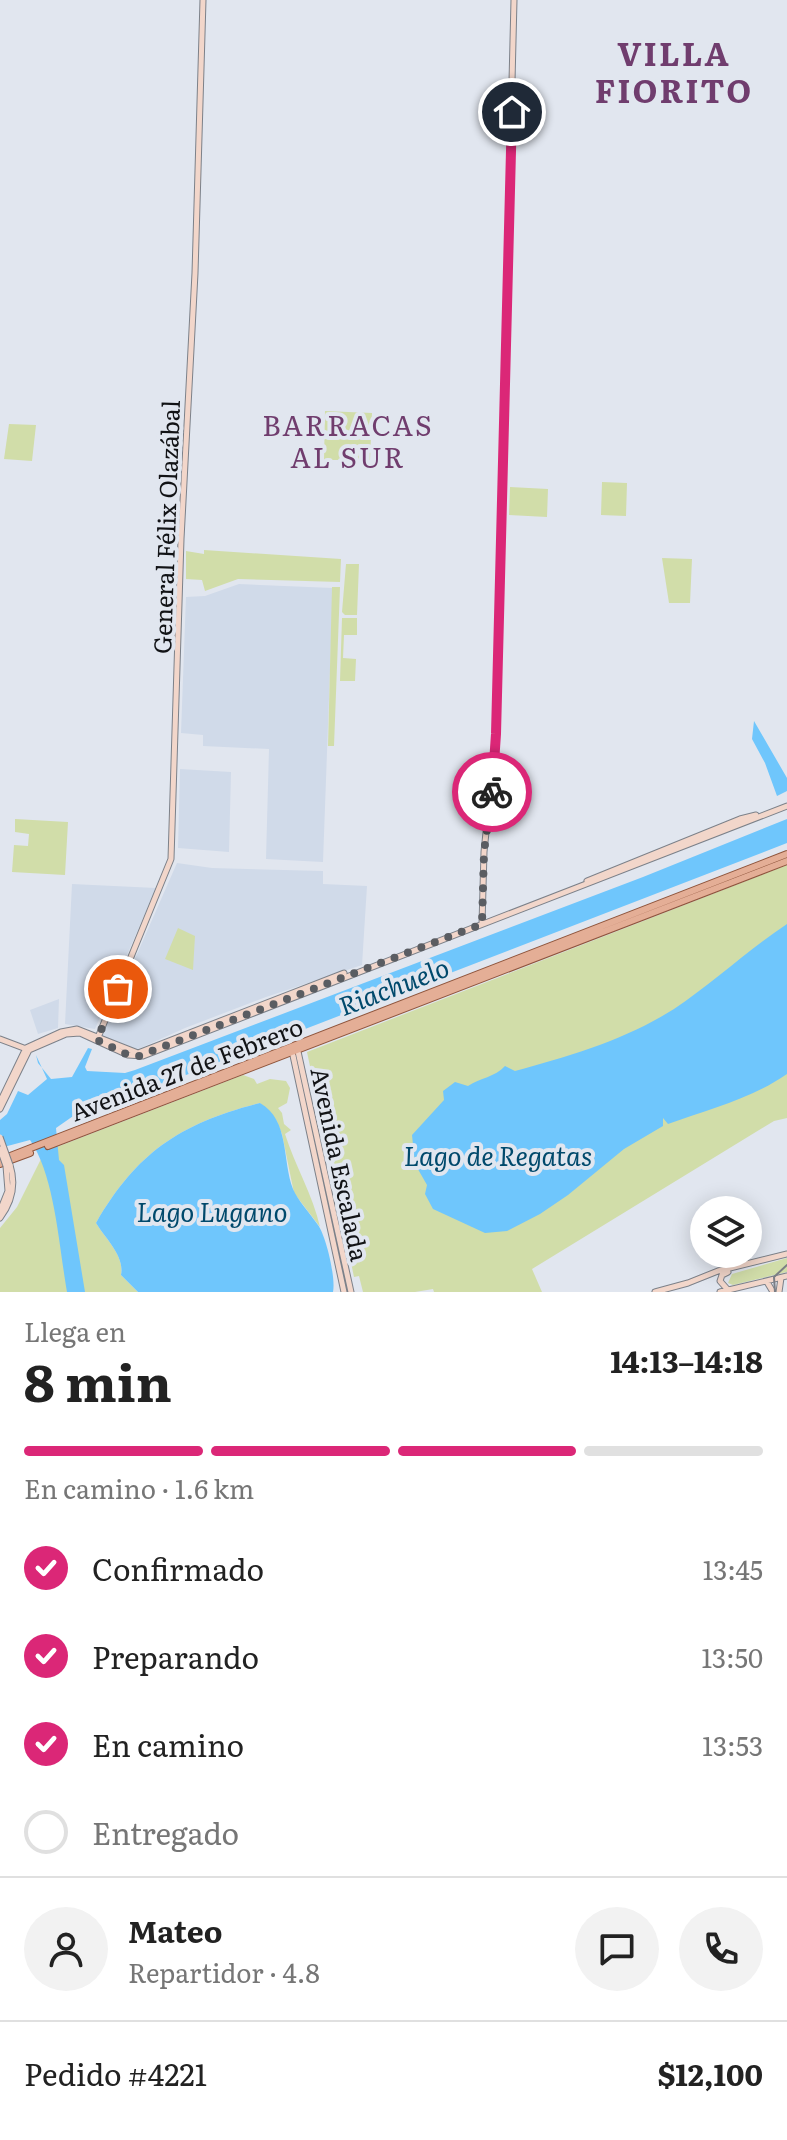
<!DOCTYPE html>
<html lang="es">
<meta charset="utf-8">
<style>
:root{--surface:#fff;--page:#f2f2f2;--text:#222;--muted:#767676;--line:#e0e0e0;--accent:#db2777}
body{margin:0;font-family:Literata,serif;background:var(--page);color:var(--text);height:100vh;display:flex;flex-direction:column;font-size:30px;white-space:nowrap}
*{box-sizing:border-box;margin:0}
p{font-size:26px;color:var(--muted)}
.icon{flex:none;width:44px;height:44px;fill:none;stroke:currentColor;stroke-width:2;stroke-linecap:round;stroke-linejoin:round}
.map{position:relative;height:1292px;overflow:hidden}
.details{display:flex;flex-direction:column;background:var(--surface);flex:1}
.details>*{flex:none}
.buttons{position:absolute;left:690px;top:1196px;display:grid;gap:16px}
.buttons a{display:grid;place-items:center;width:72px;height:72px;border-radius:50%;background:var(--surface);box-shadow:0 4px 20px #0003;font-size:40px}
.pin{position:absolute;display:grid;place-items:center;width:68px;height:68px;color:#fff;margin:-34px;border:4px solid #fff;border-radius:50%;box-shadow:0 2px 8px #0007}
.courier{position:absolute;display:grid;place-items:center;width:80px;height:80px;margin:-40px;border:6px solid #db2777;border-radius:50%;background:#fff;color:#222;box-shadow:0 2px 10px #0007}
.headline em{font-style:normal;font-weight:700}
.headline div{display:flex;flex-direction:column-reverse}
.headline{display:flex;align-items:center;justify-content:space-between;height:136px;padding:0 24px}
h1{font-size:52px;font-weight:700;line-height:60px}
.bar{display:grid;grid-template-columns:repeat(4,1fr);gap:12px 8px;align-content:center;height:96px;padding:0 24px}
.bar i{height:10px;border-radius:6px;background:var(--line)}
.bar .on{background:var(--accent)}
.bar p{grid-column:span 4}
.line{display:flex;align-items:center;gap:20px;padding:0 24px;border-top:2px solid var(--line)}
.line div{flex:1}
.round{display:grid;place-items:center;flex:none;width:84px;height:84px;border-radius:42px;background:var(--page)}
ol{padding:0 24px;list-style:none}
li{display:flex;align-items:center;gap:24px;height:88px}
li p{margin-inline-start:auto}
li .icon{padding:8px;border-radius:50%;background:var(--accent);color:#fff;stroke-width:4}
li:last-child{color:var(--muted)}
li i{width:44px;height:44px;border:4px solid var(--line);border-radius:50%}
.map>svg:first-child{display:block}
</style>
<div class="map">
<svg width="787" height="1292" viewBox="0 0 787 1292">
<rect width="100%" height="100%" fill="#e1e6ef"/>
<!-- built -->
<path fill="#d0dae9" d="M239,584L333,588L323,862L266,859L269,749L203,746V735L181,733L186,597L205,596Z
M180,769L231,772L229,852L178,848Z
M177,863L212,868L323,871V884L367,886L362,965L266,997L185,1028L134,1051L101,1036Z
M72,884L156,888L95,1029L65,1024Z
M59,999L58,1028L38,1034L30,1010Z"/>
<!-- green -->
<path fill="#d1dda9" d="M325,411L372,413L370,460H324Z
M9,424L36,425L32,461L4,459Z
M602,482L627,483L626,516L601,515Z
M510,487L548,489L547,517L509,515Z
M204,550L341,559L340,582L238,579L205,591L202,580L186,579V551L204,554Z
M662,558L692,559L690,603H669Z
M346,564H359L357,615H345L342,612Z
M332,587H340L334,746H328Z
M342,618H357V635H344L343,658L356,659L355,681H340Z
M15,819L68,822L65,875L12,872L14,845L28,846L29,834L15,832Z
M787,865V1118L774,1121L532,1269L542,1292H434L433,1289L415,1292H363L359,1276L354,1277L307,1052Z
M178,928L195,936L193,970L165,959Z
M243,1075L254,1079L257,1084L270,1079L286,1081L290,1088L287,1103L278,1108L282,1113L284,1124L291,1130L285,1134C295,1166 313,1195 320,1227L294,1193L282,1134L276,1120L260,1103C181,1123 137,1152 96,1223C105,1238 125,1256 121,1275L138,1292H0V1228L17,1207L42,1157L57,1147Z
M787,1258V1272L733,1285L728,1283L732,1274Z"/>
<!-- water -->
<path fill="#6fc6fc" d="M754,721L787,778V791L777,796L765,763L752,739Z
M787,819V843L116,1102L89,1105L56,1128L59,1160L64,1165L85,1292H67C59,1247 55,1176 30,1140L0,1148V1120L7,1114L18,1091L28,1095L47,1079L36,1055L38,1063L51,1079L72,1077L88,1048L92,1049L85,1067L87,1071L125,1073L135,1070L643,877Z
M787,924V1074C751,1099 709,1109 668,1124L663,1118V1126L624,1149L568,1195L540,1214L507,1231L485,1233L433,1209L425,1194L427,1185L415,1164L412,1135L444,1100L443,1091L455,1082L468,1086C480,1078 495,1077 505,1066L515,1071C570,1056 625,1040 674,1009C713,983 748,950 787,924Z
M260,1103C290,1120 282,1161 293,1189C297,1199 311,1215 318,1225C326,1236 336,1278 333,1292H138L121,1275C125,1256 105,1238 96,1223C137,1152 181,1123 260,1103Z"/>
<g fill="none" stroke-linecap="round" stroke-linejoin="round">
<defs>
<path id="secondary" d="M587,881L740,819L756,815
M482,924L484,852L496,734L514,0
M0,1039L29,1050
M97,1040L171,859L181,539L195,273L203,0
M297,1047L351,1292
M292,1051L344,1292
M0,1102L26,1048L61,1032L77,1029L138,1053L344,973
M0,1109L29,1050L66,1034L80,1033L128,1055L143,1056L787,806
M0,1211L8,1191L6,1166
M0,1218C12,1202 16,1184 10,1165
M767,1282L773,1292
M728,1290L720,1281L722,1275L728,1272
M655,1292L688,1283L718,1271L787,1254
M720,1292L787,1276
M779,1292L781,1278"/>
<path id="primary" d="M48,1146L787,861
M0,1160L787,854
M0,1164L30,1153"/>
</defs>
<!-- secondary casing -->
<use href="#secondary" stroke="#7c8189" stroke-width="7"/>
<!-- primary casing -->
<use href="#primary" stroke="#8f553c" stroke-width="8"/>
<!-- secondary -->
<use href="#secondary" stroke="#f2d6ca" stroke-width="5"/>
<!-- primary -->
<use href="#primary" stroke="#e4ae96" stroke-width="6"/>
<!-- tram -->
<path stroke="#7b7e85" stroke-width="2" d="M775,1292L774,1277L787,1265"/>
<defs>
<path id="secondary-bridge" d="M0,1137L10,1165
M0,1149L6,1166"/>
</defs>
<!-- secondary-bridge casing -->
<use href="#secondary-bridge" stroke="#7c8189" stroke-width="7" stroke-linecap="butt"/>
<!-- secondary-bridge -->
<use href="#secondary-bridge" stroke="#f2d6ca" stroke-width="5"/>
</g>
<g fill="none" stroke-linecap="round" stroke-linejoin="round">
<!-- done -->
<path stroke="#5a5d62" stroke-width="8" stroke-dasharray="0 14.4" d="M118,989L97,1040L128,1055L139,1056L482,924L484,852L492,792"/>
<!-- route -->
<path stroke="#db2777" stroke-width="10" d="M492,792L496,734L512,112"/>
</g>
<g text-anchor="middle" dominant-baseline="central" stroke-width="8" stroke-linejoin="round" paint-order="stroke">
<!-- street labels -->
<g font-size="24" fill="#121316" stroke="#e1e6ef">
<text transform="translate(165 527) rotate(-88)">General Félix Olazábal</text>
<text transform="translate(186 1068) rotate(-21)">Avenida 27 de Febrero</text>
<text transform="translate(341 1164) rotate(78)">Avenida Escalada</text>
</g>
<!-- water labels -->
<g font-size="26" font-style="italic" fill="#00496c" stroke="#e1e6ef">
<text transform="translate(393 985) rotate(-21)">Riachuelo</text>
<text x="498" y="1154">Lago de Regatas</text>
<text x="212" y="1210">Lago Lugano</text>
</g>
<!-- quarter labels -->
<g font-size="28" letter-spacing="2" fill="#703d6e" stroke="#e1e6ef">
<text x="348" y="424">BARRACAS<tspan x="348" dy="32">AL SUR</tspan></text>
</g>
<!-- district labels -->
<g font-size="32" font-weight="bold" letter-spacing="2" fill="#703d6e" stroke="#e1e6ef">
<text x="674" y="52">VILLA<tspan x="674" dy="37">FIORITO</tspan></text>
</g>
</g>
</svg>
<div class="buttons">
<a><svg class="icon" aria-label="layers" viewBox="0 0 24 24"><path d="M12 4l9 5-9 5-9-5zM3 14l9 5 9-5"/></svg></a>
</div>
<div class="pin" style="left:118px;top:989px;background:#ea580c"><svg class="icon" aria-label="bag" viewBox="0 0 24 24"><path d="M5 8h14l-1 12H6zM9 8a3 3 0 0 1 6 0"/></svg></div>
<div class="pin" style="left:512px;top:112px;background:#1f2937"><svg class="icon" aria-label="home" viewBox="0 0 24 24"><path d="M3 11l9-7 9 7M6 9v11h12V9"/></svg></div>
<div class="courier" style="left:492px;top:792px"><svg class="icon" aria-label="bike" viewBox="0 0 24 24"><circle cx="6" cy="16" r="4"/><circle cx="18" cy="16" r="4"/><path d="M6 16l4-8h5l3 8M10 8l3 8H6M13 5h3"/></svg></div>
</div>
<section class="details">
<div class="headline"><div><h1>8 min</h1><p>Llega en</p></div><em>14:13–14:18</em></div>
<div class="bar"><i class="on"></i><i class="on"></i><i class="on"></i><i></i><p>En camino · 1.6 km</p></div>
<ol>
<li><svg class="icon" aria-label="check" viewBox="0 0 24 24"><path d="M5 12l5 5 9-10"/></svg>Confirmado<p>13:45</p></li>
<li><svg class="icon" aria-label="check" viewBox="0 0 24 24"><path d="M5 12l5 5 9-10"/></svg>Preparando<p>13:50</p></li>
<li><svg class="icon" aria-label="check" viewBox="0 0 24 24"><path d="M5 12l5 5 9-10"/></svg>En camino<p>13:53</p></li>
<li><i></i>Entregado</li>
</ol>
<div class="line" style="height:144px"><a class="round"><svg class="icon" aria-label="person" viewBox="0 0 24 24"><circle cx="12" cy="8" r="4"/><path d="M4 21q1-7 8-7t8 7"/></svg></a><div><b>Mateo</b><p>Repartidor · 4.8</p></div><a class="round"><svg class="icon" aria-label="chat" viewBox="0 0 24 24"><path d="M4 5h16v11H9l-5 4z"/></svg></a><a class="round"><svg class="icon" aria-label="phone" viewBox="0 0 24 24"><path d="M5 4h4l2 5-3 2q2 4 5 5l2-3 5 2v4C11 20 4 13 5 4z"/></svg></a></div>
<div class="line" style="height:104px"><div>Pedido #4221</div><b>$12,100</b></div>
</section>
